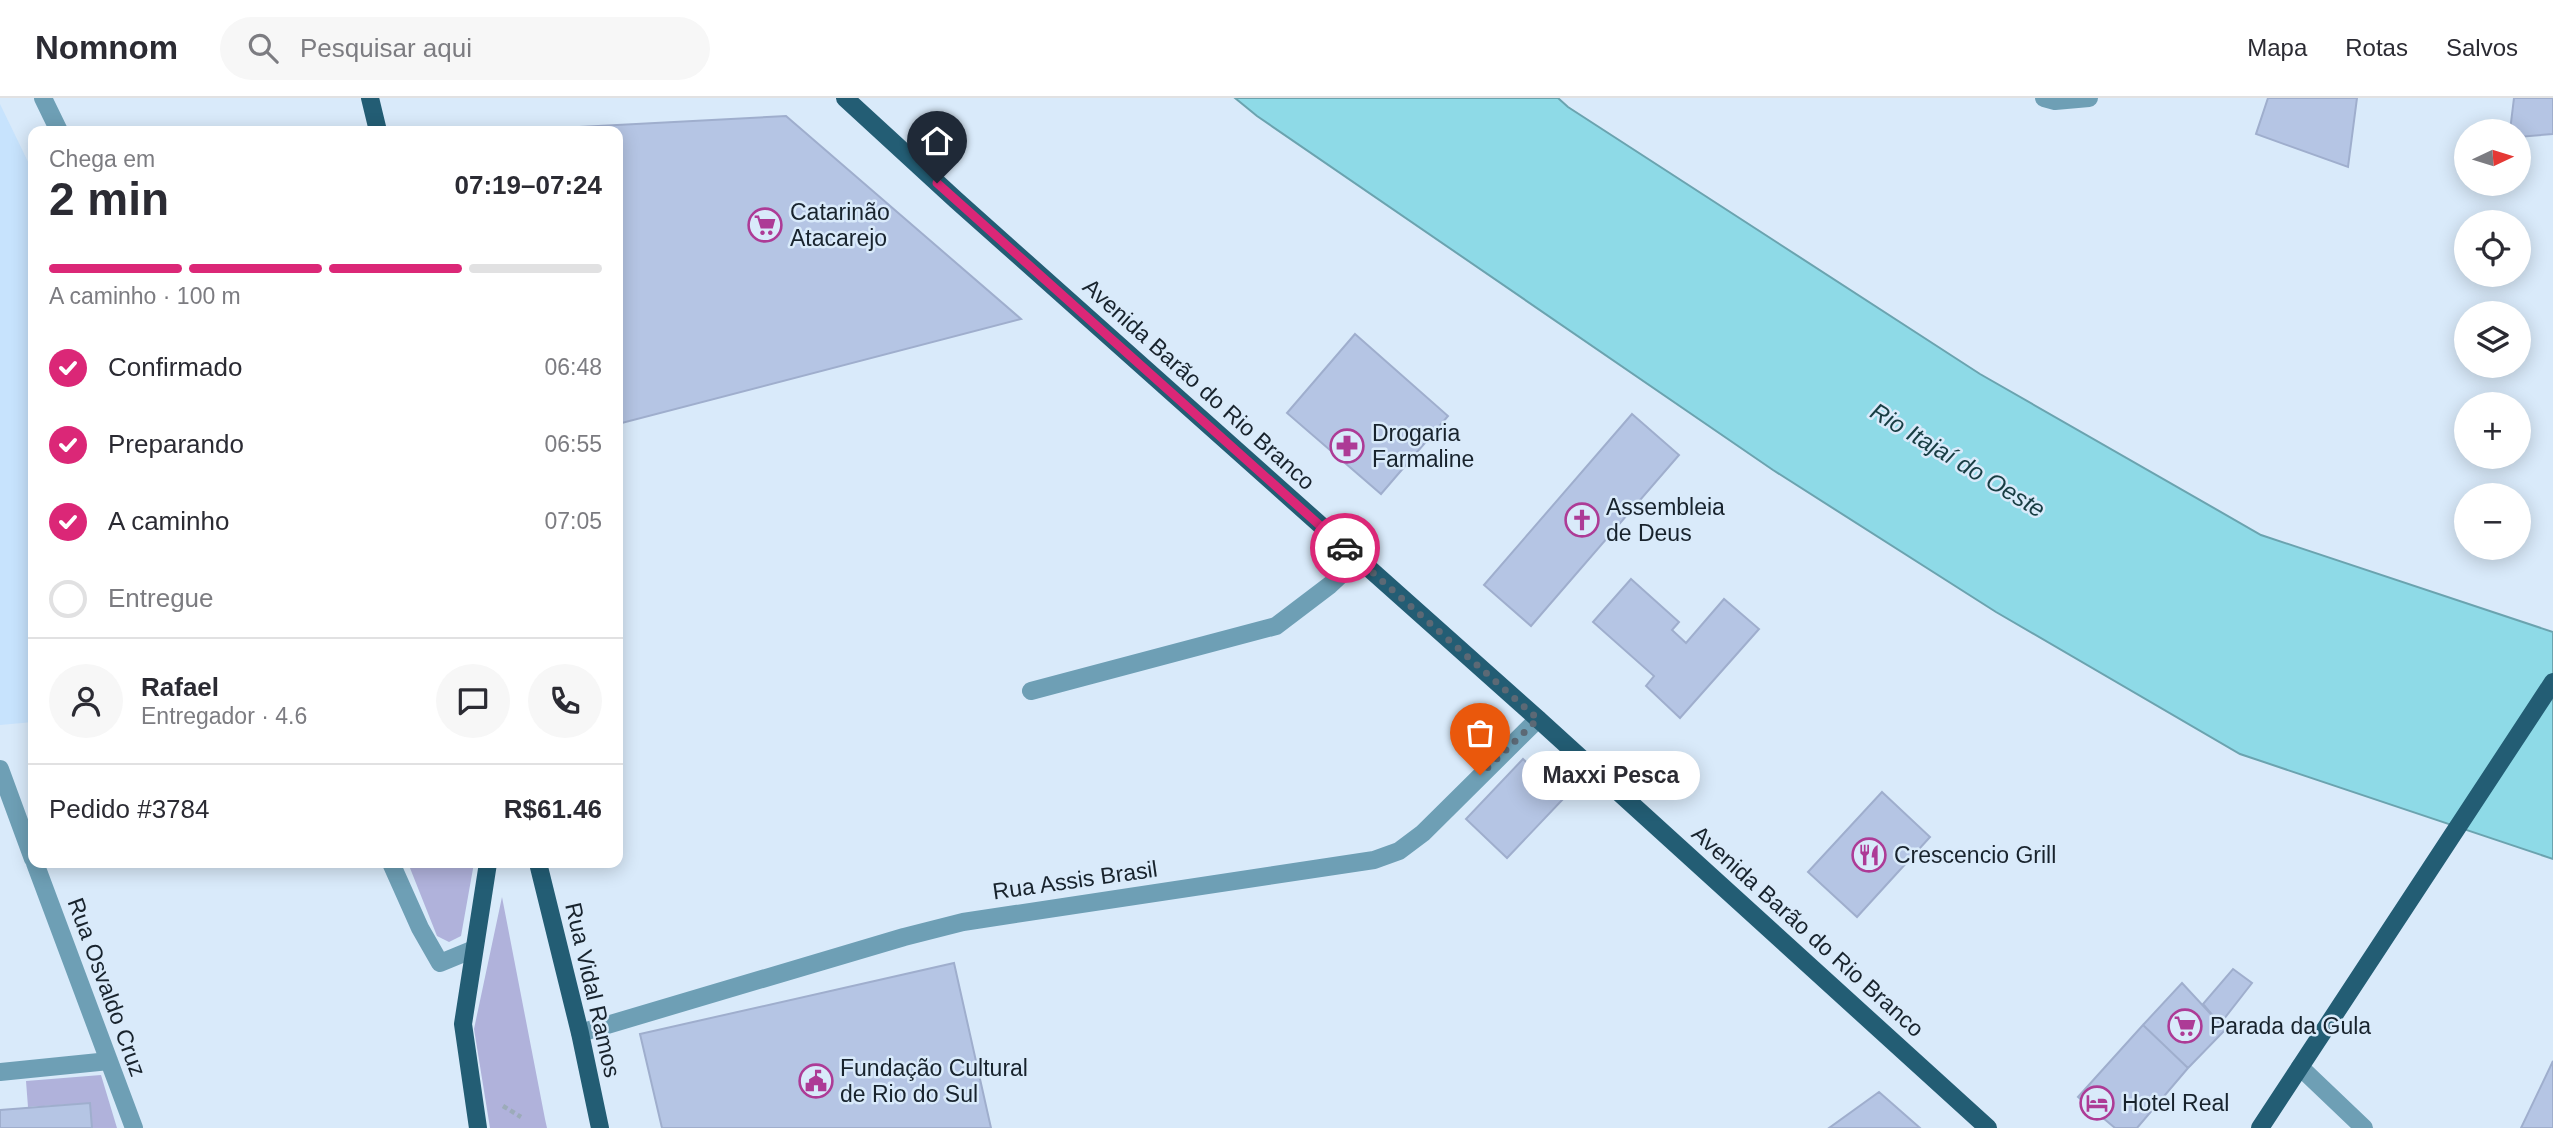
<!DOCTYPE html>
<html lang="pt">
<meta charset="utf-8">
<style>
:root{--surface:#fff;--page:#f7f7f7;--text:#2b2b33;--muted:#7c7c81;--line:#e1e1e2;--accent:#db2777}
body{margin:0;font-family:Arial,sans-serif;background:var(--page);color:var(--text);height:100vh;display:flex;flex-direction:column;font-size:26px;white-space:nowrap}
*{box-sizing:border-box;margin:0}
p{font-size:23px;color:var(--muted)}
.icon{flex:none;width:38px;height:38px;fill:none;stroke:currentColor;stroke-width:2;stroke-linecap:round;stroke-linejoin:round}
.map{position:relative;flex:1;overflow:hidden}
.side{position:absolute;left:28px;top:28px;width:595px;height:742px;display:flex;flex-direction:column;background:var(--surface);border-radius:14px;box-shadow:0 4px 18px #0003}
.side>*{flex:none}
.needle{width:46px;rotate:86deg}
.tools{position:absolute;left:2454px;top:21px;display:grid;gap:14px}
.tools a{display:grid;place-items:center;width:77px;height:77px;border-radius:50%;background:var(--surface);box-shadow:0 4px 18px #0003;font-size:35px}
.pin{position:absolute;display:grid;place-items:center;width:60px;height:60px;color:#fff;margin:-72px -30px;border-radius:50% 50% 50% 0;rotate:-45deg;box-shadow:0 0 7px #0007}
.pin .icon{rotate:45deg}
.courier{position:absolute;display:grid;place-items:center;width:70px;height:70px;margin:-35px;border:5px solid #db2777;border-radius:50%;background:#fff;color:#222;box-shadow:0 2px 9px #0007}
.bubble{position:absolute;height:49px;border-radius:24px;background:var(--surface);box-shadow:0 4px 18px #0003;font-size:23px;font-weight:700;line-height:49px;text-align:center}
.overview em{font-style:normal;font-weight:700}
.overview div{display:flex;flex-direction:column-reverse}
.overview{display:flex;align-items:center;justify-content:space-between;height:119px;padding:0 21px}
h1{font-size:46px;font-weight:700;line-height:52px}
.bar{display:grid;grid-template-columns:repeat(4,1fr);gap:10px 7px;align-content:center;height:84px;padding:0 21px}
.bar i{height:9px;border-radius:5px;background:var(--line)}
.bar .active{background:var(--accent)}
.bar p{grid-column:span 4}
.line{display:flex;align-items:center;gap:18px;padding:0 21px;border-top:2px solid var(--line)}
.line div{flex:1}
.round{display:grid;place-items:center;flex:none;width:74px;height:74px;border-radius:37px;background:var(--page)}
ol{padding:0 21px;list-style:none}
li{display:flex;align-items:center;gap:21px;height:77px}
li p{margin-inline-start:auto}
li .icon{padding:7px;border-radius:50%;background:var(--accent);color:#fff;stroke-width:4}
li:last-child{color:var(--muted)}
li i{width:38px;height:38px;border:4px solid var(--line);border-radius:50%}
header{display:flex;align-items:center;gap:42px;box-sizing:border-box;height:98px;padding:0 35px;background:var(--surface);border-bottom:2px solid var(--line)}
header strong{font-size:33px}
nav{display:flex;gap:38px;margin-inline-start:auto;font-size:24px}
.search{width:490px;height:63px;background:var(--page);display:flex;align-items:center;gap:18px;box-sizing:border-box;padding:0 24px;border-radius:38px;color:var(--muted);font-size:26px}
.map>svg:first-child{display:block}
</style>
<header>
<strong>Nomnom</strong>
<div class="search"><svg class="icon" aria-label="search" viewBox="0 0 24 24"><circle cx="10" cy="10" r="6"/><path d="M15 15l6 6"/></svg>Pesquisar aqui</div>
<nav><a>Mapa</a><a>Rotas</a><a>Salvos</a></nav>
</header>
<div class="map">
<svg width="2553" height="1030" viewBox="0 0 2553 1030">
<rect width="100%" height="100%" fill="#d9eafa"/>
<!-- built -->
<path fill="#c7e3fd" d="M0,6L33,74V624L0,627Z"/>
<!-- green -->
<path fill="#b0b2db" d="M408,765H474L461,838L449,844L437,838Z
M502,799L545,1021L547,1030H490L474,931Z
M101,977L117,1030H92L90,1005L28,1009L26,983Z"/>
<!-- water -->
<path fill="#8edae7" stroke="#6ba3af" stroke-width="2" d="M1235,0H1558L1568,9L1980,276L2261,437L2553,534V761L2240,656L1996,514L1773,372L1257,18Z"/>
<!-- building -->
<path fill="#b5c5e4" stroke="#9faecd" stroke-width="2" d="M2268,0H2357L2348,69L2256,36Z
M2514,0H2553V36L2518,39V33H2510Z
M786,18L1021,221L618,326V33H503Z
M1355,236L1448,318L1381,396L1287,315Z
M1632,316L1679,357L1531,528L1484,487Z
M1631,481L1679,524L1672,532L1686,545L1724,501L1759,531L1680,620L1646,588L1654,578L1593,524Z
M1523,661L1564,700L1507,760L1466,721Z
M1882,694L1930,739L1857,819L1808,774Z
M954,865L991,1030H662L640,936Z
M2233,871L2252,885L2220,926L2203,906Z
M2182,885L2220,926L2228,929L2188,970L2143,927Z
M2143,927L2188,970L2137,1030H2115L2078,999Z
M2553,963V1030H2521Z
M1879,994L1920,1030H1829Z
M90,1005L92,1030H0V1012Z"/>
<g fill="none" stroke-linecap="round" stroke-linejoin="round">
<!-- path -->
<path stroke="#9cabb9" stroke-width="4.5" stroke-dasharray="5 3.5" stroke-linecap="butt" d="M503,1008L521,1019"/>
<!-- minor -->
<path stroke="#6e9fb5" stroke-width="18" d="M43,0L59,33
M2044,0L2055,3L2089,0
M1031,593L1276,528L1330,487L1358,461
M0,671L33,761
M35,765L134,1030
M391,765L420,830L440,865L474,851
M580,935L904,839L963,824L1374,762L1399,753L1423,735L1538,621
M2300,969L2364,1030
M0,974L109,963"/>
<!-- major -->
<path stroke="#235d74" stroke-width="18" d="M370,0L378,33
M845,0L956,102L1538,621L1988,1030
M538,765L580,935L600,1030
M478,1030L463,926L488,765
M2260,1030L2553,584"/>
</g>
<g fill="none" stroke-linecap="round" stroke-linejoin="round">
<!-- done -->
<path stroke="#5c6975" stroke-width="7" stroke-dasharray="0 12.6" d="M1345,450L1538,621L1480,677"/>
<!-- route -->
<path stroke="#db2777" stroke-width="9" d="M937,85L1345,450"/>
</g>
<!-- icons -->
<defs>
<symbol id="supermarket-ring" viewBox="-11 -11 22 22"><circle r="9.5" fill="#d9eafa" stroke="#ad3b96" stroke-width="1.5"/><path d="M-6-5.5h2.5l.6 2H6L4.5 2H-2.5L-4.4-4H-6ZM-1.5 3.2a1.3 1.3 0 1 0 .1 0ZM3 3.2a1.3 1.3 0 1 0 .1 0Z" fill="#ad3b96"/></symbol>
<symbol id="pharmacy-ring" viewBox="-11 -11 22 22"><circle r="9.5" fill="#d9eafa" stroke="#ad3b96" stroke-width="1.5"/><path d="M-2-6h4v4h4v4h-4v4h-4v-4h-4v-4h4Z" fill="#ad3b96"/></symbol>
<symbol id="church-ring" viewBox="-11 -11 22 22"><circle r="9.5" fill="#d9eafa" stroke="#ad3b96" stroke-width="1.5"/><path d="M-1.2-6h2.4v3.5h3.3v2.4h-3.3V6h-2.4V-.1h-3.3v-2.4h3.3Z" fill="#ad3b96"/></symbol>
<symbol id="restaurant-ring" viewBox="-11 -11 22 22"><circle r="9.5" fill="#d9eafa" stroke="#ad3b96" stroke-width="1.5"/><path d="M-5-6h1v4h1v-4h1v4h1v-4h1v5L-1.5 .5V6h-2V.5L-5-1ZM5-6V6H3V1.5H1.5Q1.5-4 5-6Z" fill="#ad3b96"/></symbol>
<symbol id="civic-ring" viewBox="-11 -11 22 22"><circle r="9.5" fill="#d9eafa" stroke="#ad3b96" stroke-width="1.5"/><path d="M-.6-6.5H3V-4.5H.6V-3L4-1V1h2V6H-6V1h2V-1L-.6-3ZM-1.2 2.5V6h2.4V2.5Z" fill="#ad3b96"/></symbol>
<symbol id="hotel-ring" viewBox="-11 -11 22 22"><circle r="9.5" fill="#d9eafa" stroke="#ad3b96" stroke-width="1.5"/><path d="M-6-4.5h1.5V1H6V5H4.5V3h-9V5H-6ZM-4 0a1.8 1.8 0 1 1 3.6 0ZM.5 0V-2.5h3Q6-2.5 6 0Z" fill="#ad3b96"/></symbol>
</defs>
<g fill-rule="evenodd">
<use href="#supermarket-ring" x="746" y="108" width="38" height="38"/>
<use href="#pharmacy-ring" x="1328" y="329" width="38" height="38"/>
<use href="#church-ring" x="1563" y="403" width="38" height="38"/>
<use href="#restaurant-ring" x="1850" y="738" width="38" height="38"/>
<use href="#supermarket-ring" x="2166" y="909" width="38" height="38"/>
<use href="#civic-ring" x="797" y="964" width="38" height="38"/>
<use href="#hotel-ring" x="2078" y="986" width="38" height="38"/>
</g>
<g text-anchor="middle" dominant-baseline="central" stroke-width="5" stroke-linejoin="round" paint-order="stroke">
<!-- poi labels -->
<g font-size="23" fill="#18232d" stroke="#d9eafa" text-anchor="start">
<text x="790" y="114">Catarinão<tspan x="790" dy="26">Atacarejo</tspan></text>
<text x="1372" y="335">Drogaria<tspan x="1372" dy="26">Farmaline</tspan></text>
<text x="1606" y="409">Assembleia<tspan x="1606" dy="26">de Deus</tspan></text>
<text x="1894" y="757">Crescencio Grill</text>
<text x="2210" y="928">Parada da Gula</text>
<text x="840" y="970">Fundação Cultural<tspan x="840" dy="26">de Rio do Sul</tspan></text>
<text x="2122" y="1005">Hotel Real</text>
</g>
<!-- street labels -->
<g font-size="23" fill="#18232d" stroke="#d9eafa">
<text transform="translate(1199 286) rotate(42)">Avenida Barão do Rio Branco</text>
<text transform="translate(1075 782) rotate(-8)">Rua Assis Brasil</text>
<text transform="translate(1808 833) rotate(42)">Avenida Barão do Rio Branco</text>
<text transform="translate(107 889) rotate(70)">Rua Osvaldo Cruz</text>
<text transform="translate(593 892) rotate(77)">Rua Vidal Ramos</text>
</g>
<!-- water labels -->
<g font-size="24" font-style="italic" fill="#183d43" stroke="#d9eafa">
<text transform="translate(1958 362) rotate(31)">Rio Itajaí do Oeste</text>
</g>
</g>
</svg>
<div class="tools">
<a><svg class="needle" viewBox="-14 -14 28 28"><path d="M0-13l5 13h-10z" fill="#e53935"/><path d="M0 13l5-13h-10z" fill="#7c7c81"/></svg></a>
<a><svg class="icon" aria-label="locate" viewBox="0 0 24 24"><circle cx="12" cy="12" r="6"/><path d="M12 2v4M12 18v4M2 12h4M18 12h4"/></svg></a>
<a><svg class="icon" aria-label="layers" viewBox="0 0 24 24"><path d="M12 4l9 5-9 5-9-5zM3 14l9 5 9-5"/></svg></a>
<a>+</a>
<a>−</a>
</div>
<div class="pin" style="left:1480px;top:677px;background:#ea580c"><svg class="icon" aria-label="bag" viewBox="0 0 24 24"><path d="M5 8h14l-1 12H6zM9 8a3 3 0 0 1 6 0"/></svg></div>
<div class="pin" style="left:937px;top:85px;background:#1f2937"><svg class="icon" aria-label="home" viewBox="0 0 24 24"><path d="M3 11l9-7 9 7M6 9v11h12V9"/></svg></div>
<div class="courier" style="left:1345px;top:450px"><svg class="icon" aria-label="car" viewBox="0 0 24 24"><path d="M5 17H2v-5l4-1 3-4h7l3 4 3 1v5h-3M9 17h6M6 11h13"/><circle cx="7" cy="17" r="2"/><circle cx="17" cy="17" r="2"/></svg></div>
<div class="bubble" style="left:1522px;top:653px;width:178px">Maxxi Pesca</div>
<section class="side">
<div class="overview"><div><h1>2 min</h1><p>Chega em</p></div><em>07:19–07:24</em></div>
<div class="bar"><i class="active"></i><i class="active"></i><i class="active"></i><i></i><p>A caminho · 100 m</p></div>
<ol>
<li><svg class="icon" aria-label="check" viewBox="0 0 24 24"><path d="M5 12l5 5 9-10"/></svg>Confirmado<p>06:48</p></li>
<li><svg class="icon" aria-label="check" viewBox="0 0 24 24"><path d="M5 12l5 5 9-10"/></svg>Preparando<p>06:55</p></li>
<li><svg class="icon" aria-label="check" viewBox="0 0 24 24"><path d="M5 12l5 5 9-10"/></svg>A caminho<p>07:05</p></li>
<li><i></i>Entregue</li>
</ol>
<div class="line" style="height:126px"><a class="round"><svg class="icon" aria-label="person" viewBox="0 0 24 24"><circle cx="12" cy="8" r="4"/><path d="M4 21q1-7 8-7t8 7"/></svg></a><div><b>Rafael</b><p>Entregador · 4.6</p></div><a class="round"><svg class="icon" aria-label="chat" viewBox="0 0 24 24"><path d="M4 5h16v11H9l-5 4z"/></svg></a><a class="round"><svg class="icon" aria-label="phone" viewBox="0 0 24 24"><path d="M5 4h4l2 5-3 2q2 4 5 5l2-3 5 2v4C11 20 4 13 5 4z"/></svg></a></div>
<div class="line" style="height:91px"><div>Pedido #3784</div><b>R$61.46</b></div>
</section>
</div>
